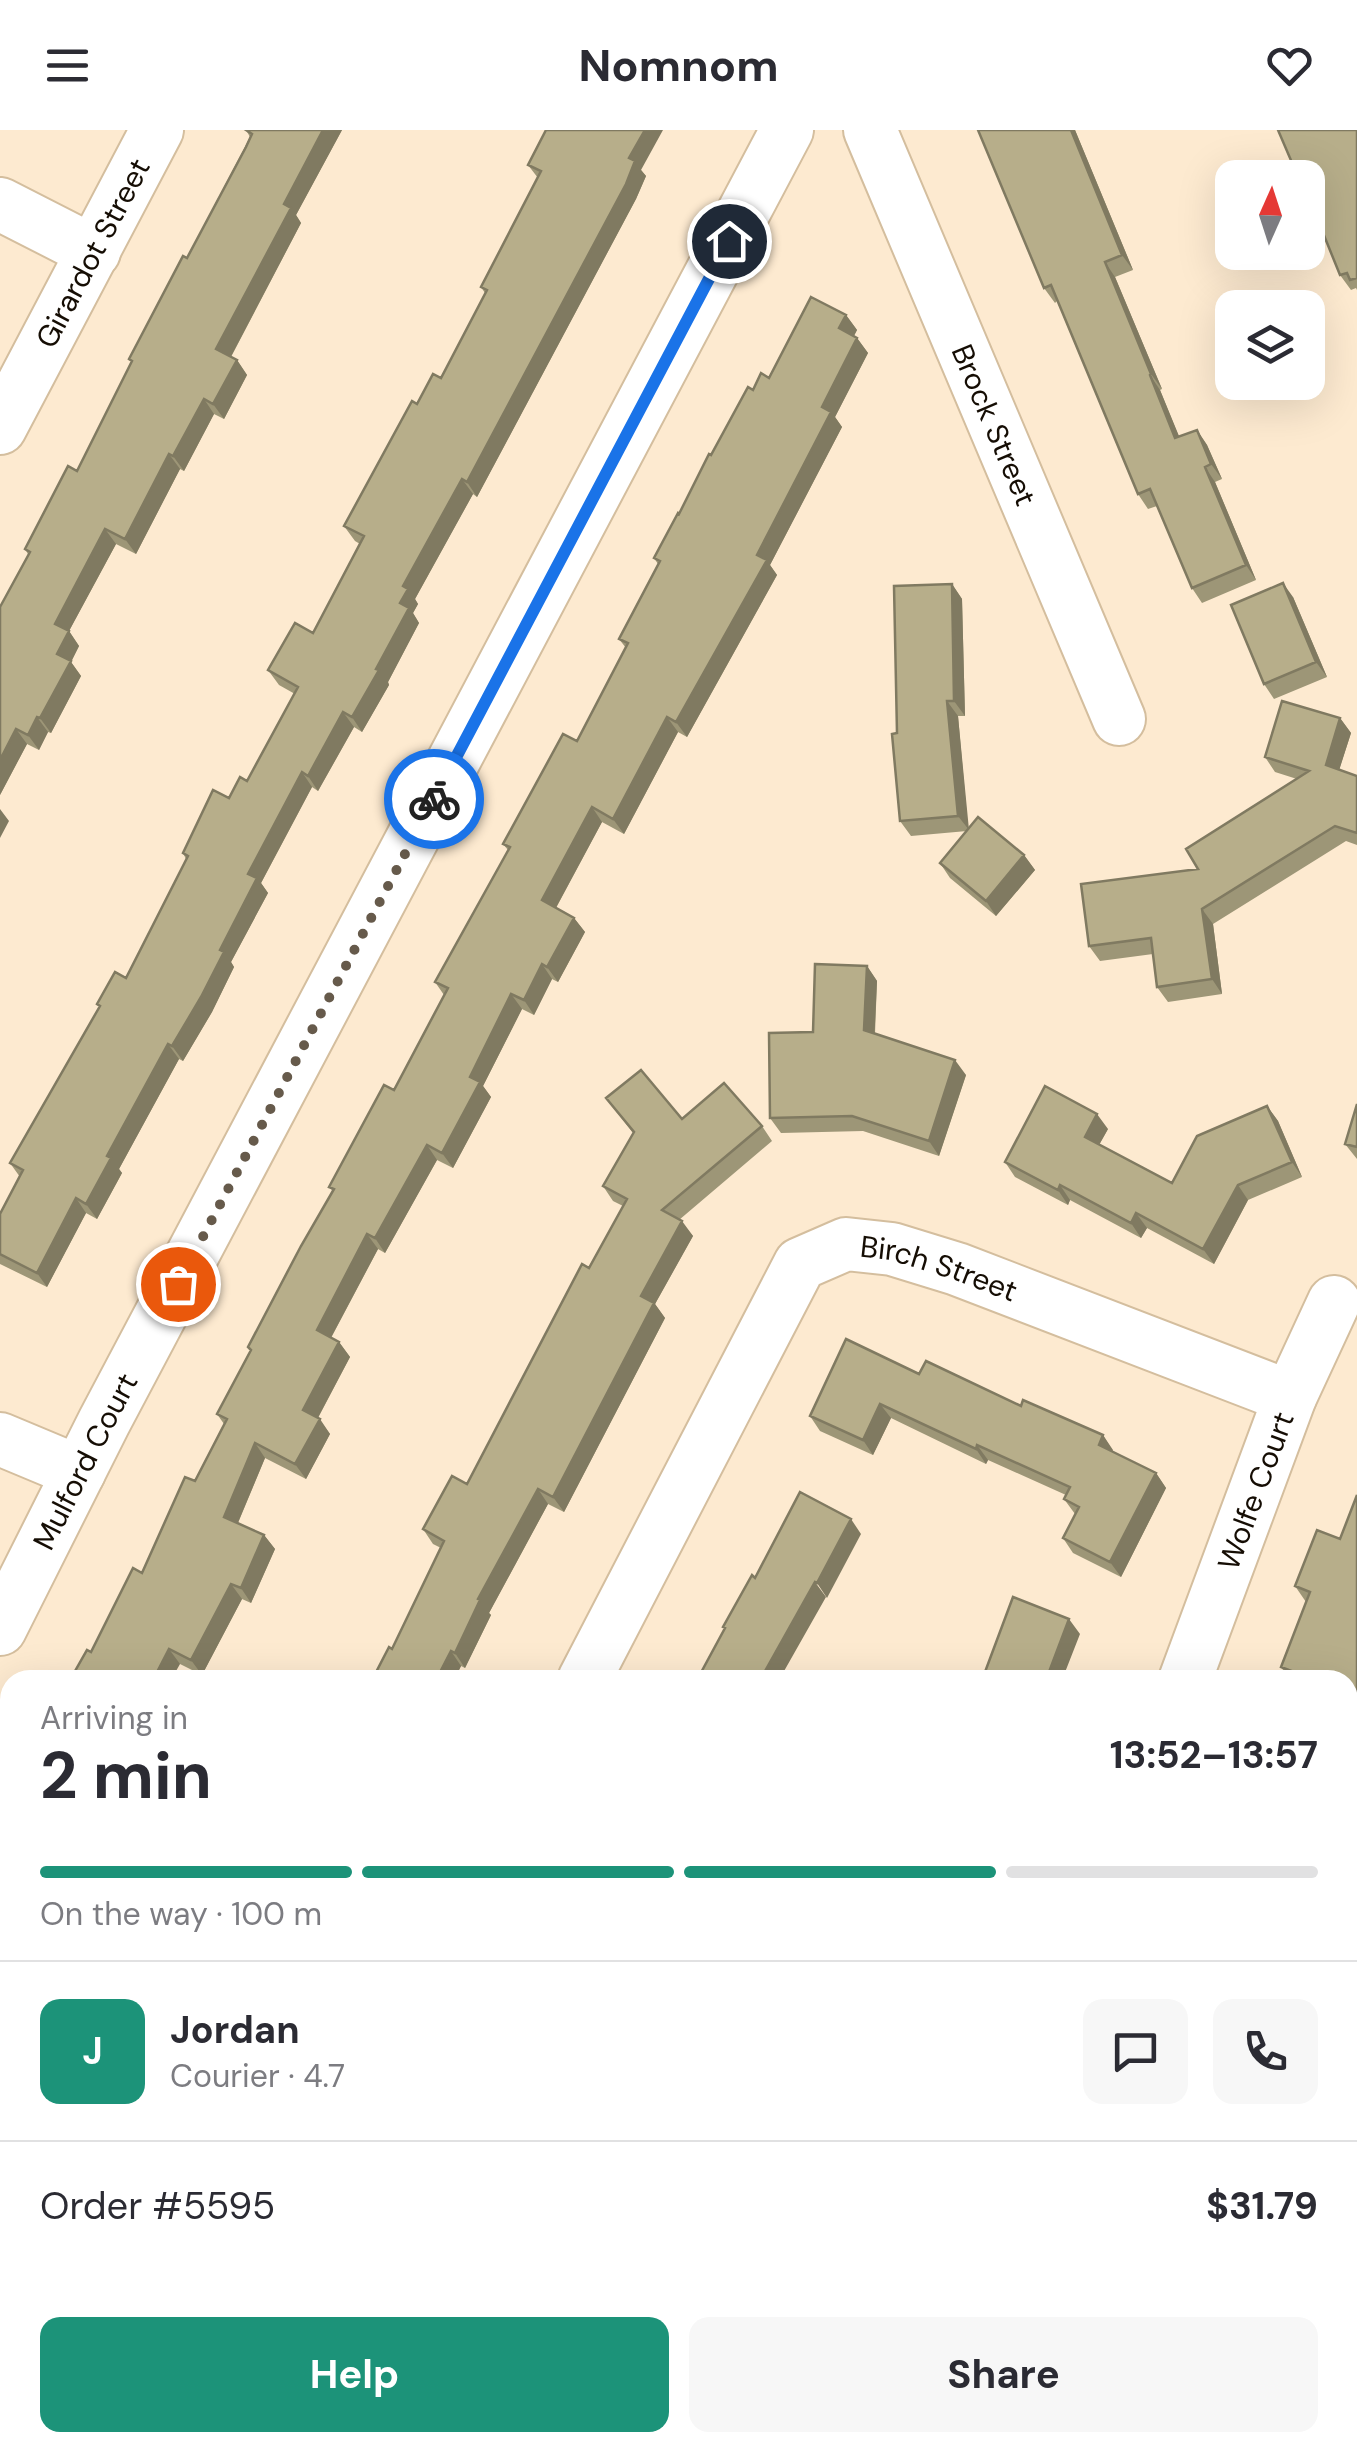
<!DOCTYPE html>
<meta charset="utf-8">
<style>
:root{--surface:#fff;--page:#f7f7f7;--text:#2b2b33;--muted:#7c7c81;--line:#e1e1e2;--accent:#1c9379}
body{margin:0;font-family:"DM Sans",sans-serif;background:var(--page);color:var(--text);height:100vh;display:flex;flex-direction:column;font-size:38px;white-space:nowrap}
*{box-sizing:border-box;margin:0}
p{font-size:32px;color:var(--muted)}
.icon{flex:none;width:55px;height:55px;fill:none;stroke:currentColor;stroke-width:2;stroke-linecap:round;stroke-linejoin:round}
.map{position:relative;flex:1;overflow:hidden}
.panel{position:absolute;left:0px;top:1540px;width:1358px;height:782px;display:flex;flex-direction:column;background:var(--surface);border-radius:30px 30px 0 0;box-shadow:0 10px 40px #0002}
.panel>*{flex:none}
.needle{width:65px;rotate:3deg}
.fabs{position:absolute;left:1215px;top:30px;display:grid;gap:20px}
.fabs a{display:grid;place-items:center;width:110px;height:110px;border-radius:20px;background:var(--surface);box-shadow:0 10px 40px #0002;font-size:50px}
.pin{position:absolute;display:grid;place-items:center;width:85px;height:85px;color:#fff;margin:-42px;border:5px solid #fff;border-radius:50%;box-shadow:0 2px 10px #0007}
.courier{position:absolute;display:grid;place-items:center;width:100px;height:100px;margin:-50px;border:8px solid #1a73e8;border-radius:50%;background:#fff;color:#222;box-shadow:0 2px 12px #0007}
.overview em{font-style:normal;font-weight:700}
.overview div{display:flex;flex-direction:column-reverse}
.overview{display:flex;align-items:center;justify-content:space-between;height:170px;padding:0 40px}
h1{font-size:65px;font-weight:700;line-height:75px}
.bar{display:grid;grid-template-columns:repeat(4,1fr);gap:15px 10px;align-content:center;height:120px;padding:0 40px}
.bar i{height:12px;border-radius:8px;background:var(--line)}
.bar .selected{background:var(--accent)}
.bar p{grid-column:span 4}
.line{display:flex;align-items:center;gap:25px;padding:0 40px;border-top:2px solid var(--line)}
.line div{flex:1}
.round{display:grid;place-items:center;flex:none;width:105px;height:105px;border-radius:20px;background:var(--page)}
.cta{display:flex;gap:20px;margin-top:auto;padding:20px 40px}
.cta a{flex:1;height:115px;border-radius:20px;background:var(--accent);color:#fff;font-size:40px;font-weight:700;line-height:115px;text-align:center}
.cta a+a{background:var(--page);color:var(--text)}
header{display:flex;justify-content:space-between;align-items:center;height:130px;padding:0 40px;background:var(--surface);font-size:45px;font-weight:700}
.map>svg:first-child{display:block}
</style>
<header><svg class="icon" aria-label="menu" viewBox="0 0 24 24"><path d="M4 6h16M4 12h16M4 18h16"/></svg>Nomnom<svg class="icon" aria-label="heart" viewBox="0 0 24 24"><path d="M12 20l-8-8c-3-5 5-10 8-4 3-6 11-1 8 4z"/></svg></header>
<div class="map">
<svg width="1357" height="2321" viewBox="0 0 1357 2321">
<rect width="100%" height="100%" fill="#fdead0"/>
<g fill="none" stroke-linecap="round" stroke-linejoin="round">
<defs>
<g id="minor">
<path id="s1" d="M870,0L1119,589"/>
<path d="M0,74L94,122"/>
<path id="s2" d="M0,298L157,0"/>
<path d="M0,1309L79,1342"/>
<path id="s3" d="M0,1499L104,1292L787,0"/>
<path id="s4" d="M584,1550L800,1134L846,1114L892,1119L957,1139L1290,1267"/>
<path id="s5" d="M1185,1550L1290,1267L1334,1172"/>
<path d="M1348,1838L1357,1842"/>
<path d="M680,2312L697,2321"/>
<path d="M181,2321L185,2312"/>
<path d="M874,2321L878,2312"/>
</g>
</defs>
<!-- minor casing -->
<use href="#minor" stroke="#d4be9e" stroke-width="56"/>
<!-- minor -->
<use href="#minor" stroke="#fff" stroke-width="52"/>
</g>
<!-- wall -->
<path fill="#9d9677" d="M246,0H342L296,85L301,93L231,227L237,230L247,245L224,289L214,284L184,341L180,339L136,424L116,414L69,501L79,516L71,532L81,546L51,603L48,602L39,620L27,614L0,665L28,424L25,419L77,341L131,232L129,229L187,128L250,7Z
M978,0H1075L1133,140L1115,147L1162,259L1160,260L1179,307L1197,300L1207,315L1222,349L1215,352L1256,450L1202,473L1192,458L1157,376L1148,379L1138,364L1057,171L1055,173L1044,158Z
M1357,0V160L1356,158L1351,160L1340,145L1326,110L1308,117V48L1293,35Z
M528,35L641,40L646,46L636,69L477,367L473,364L415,469L418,474L413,483L419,493L388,552L389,555L362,602L354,597L318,661L312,657L261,753L268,763L231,832L234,837L212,882L183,931L179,929L119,1039L122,1043L97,1089L86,1083L47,1157L0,1134V1084L20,1047L10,1033L99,877L97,874L126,848L186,729L183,723L229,668L247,651L295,564L279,555L268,540L313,503L360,414L355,411L344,396L417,274L441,248L485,163L481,157L538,48Z
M846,185L857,200L854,206L857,208L868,223L835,287L842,297L770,435L777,445L687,607L678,602L624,704L602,692L556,778L574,788L585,802L558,852L552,849L534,885L522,879L483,956L491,967L453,1038L437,1030L385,1123L378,1119L331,1208L339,1212L350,1227L318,1288L330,1304L306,1349L265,1328L238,1393L264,1405L275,1419L251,1473L242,1469L202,1545L180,1534L91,1522L142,1443L195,1351L224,1294L217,1284L250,1221L248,1217L333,1061L329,1057L394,960L444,865L435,852L508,720L503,714L577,611L626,518L619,509L658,434L654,428L711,325L753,260Z
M952,454L962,469L965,586H958L968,698L1024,725L1035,740L996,786L950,748L940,733L967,701L911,706L900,691L897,603Z
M1293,467L1327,547L1274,569L1264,554Z
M1340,588L1351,603L1339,640L1357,646V715L1346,711L1213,794L1222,864L1168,872L1157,857L1153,824L1100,831L1089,816L1198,739L1297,649L1275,642L1265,627Z
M867,836L877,851L875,904L966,945L939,1026L863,1001L781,1003L770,988L813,902Z
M606,968L682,989L762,996L772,1011L679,1090L693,1106L655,1174L665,1188L564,1382L548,1374L489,1483L491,1485L465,1538L461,1536L454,1550H372L392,1519L441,1418L433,1414L423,1399L467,1354L623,1076L613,1071L603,1056L633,1003Z
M1357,974V1029L1345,1014Z
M1267,976L1278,991L1302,1047L1248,1070L1214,1134L1147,1098L1141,1108L1070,1070L1068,1075L1015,1047L1005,1032L1108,999L1099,1015L1172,1053Z
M919,1244L1021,1276L1103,1305L1113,1322L1156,1343L1166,1358L1121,1447L1073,1423L1063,1408L1075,1384L1064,1369L1066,1365L988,1330L986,1334L891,1288L873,1325L820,1301L810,1286Z
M1357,1365V1588L1348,1611V1550H1290L1281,1537L1306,1472L1295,1456L1340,1409Z"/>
<!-- shaded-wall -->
<path fill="#807a61" d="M323,0H342L296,85L301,93L227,234L216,219L284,74Z
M645,0H663L641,40L646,46L636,69L477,367L467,352L629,28Z
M1071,0H1075L1133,140L1122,125Z
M1105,132L1115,147L1162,259L1151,244Z
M846,185L857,200L850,213L839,198Z
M857,208L868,223L835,287L842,297L770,435L777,445L687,607L676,592L757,425L822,277Z
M237,230L247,245L224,289L213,274Z
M1150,245L1160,260L1186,323L1175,308Z
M204,269L214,284L184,341L173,326Z
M1197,300L1207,315L1222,349L1211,334Z
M169,324L180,339L136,424L125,409Z
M1205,337L1215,352L1256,450L1246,435Z
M462,349L473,364L415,469L418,474L413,483L419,493L388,552L389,555L362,602L352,587L376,539L400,473L403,456Z
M105,399L116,414L69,501L79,516L71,532L81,546L51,603L40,588L57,524L55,494Z
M1283,453L1293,467L1327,547L1316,532Z
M952,454L962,469L965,586L954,571Z
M947,571L958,586L969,700L958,686Z
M343,582L354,597L318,661L308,646Z
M37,587L48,602L39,620L28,605Z
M667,587L678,602L624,704L613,689Z
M1340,588L1351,603L1336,650L1326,635Z
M16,599L27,614L0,665V630Z
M302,642L312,657L261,753L268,763L231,832L234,837L212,882L183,931L172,916L220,820L248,744Z
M592,677L602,692L552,785L542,770Z
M0,679L9,691L0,708Z
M1024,725L1035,740L996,786L986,771Z
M1202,779L1213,794L1222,864L1212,849Z
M574,788L585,802L558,852L547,837Z
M542,834L552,849L534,885L524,870Z
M867,836L877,851L874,915L864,900Z
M511,864L522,879L483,956L491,967L453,1038L442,1023L470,947Z
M168,914L179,929L119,1039L122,1043L97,1089L86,1074L107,1026Z
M955,930L966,945L939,1026L929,1011Z
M1267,976L1278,991L1302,1047L1292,1032Z
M1097,984L1108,999L1095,1022L1085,1007Z
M427,1015L437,1030L385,1123L375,1108Z
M1060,1055L1070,1070L1068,1075L1058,1060Z
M1238,1055L1248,1070L1214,1134L1203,1119Z
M76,1068L86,1083L47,1157L37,1143Z
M1136,1083L1147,1098L1141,1108L1131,1093Z
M682,1091L693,1106L655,1174L665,1188L564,1382L553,1367L641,1166Z
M367,1104L378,1119L327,1215L317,1200Z
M339,1212L350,1227L314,1295L303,1280Z
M880,1274L891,1288L873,1325L863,1310Z
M320,1289L330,1304L306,1349L295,1334Z
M1103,1305L1113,1320L1109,1330L1099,1315Z
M255,1313L265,1328L234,1402L224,1387Z
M977,1315L988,1330L986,1334L976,1319Z
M1156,1343L1166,1358L1121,1447L1110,1432Z
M538,1359L548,1374L489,1483L491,1485L465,1538L455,1523L478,1469Z
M851,1389L861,1404L827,1468L817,1453Z
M264,1405L275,1419L251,1473L241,1458Z
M815,1452L826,1467L779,1550H760Z
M231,1454L242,1469L202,1545L191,1530Z
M1069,1489L1080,1504L1062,1550H1046Z
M169,1519L180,1534L171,1550H153Z
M451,1521L461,1536L454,1550H436Z
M1350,1564L1357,1574V1588L1348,1611V1570Z
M10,1806V1841L0,1860V1825Z
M1357,2221V2261L1348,2283V2243Z
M59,2312H77L72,2321H54Z
M363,2312H381L377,2321H359Z
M1067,2312H1084L1080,2321H1063Z
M1319,2312H1335L1332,2321H1315Z"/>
<!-- building -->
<path fill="#b7ae8a" stroke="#807a61" stroke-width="2.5" d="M246,0H323L284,74L291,78L216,219L237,230L213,274L204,269L173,326L169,324L125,409L105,399L55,494L69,501L57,524L71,531L40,588L37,587L28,605L16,599L0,630V477L30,422L25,419L68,336L77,341L132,231L129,229L183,126L187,128L246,17L252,4Z
M546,0H645L629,28L635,31L626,54L467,352L462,349L403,456L408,459L400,473L409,478L376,539L379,540L352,587L343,582L308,646L302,642L248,744L257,748L220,820L224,822L201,867L172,916L168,914L107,1026L111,1028L86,1074L76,1068L37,1143L0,1124V1084L23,1040L10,1033L100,876L97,874L115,842L126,848L188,726L183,723L213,660L229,668L240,647L247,651L298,557L268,540L295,493L313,503L364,406L344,396L412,271L417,274L433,244L441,248L487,160L481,157L541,41L528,35Z
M978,0H1071L1122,125L1105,132L1151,244L1150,245L1175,308L1197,300L1211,334L1205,337L1246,435L1192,458L1150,359L1138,364L1051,155L1044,158Z
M1278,0H1357V148L1350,150L1347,143L1340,145L1319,93L1308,98V48H1261L1293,35Z
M811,167L846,185L839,198L857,208L822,277L831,282L757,425L767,430L676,592L667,587L613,689L592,677L542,770L574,788L547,837L542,834L524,870L511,864L470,947L480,952L442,1023L427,1015L375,1108L367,1104L317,1200L339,1212L303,1280L320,1289L295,1334L255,1313L224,1387L264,1405L241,1458L231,1454L191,1530L169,1519L153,1550H70L87,1520L91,1522L133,1438L142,1443L185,1347L195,1351L227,1289L217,1284L251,1220L248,1217L301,1116L334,1059L329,1057L384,955L394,960L448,858L435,852L510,717L503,714L563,604L577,611L628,513L619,509L660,431L654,428L678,383L679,384L709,324L711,325L748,257L753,260L761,243L769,248Z
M1283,453L1316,532L1264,554L1231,475Z
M952,454L954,571H947L958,686L900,691L892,604L897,603L894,456Z
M1282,571L1340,588L1326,635L1357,646V703L1335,696L1202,779L1212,849L1157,857L1151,808L1089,816L1081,754L1198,739L1186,719L1309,641L1265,627Z
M978,687L1024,725L986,771L940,733Z
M815,834L867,836L864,900L955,930L929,1011L852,986L770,988L769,903L813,902Z
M641,940L682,989L724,953L762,996L662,1080L682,1091L641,1166L654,1173L553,1367L538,1359L478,1469L480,1470L455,1523L451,1521L436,1550H372L389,1517L392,1519L444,1411L423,1399L452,1346L467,1354L582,1134L589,1138L627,1069L603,1056L634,1002L606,968Z
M1045,956L1097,984L1085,1007L1172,1053L1197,1006L1267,976L1292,1032L1238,1055L1203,1119L1136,1083L1131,1093L1060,1055L1058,1060L1005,1032Z
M1357,974V1017L1345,1014Z
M846,1209L919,1244L926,1231L1021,1276L1023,1270L1103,1305L1099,1315L1156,1343L1110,1432L1063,1408L1079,1377L1064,1369L1070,1357L977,1315L976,1319L880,1274L863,1310L810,1286Z
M800,1362L851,1389L817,1453L815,1452L760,1550H697L725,1498L723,1497L752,1445L755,1448Z
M1357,1365V1567L1350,1564L1348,1570V1550H1291L1294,1542L1281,1537L1310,1462L1295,1456L1317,1400L1340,1409Z
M1013,1467L1069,1489L1046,1550H982Z
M10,1663V1806L0,1825V1696L10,1679L4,1675Z
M1357,2077V2221L1348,2243V2088L1352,2089Z
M10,2281V2312H59L54,2321H0V2300Z
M300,2312H363L359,2321H296Z
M998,2312H1067L1063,2321H995Z
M1250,2312H1319L1315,2321H1246Z"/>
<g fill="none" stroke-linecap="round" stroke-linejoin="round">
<!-- done -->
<path stroke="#665a4b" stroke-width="10" stroke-dasharray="0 18" d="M178,1154L434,669"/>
<!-- route -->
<path stroke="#1a73e8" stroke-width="12" d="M434,669L729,111"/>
</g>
<g text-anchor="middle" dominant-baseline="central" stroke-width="8" stroke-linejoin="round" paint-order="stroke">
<!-- street labels -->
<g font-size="30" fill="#150d04" stroke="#fdead0">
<text stroke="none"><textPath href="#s2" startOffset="198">Girardot Street</textPath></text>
<text stroke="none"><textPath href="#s1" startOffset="320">Brock Street</textPath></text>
<text stroke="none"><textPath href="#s4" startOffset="615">Birch Street</textPath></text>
<text stroke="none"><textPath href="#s3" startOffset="188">Mulford Court</textPath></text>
<text stroke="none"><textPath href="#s5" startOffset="202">Wolfe Court</textPath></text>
</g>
</g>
</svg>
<div class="fabs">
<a><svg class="needle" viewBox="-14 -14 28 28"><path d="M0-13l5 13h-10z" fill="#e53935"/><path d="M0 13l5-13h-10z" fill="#7c7c81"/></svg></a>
<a><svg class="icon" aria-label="layers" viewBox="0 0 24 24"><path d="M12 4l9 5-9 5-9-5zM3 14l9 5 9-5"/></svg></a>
</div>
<div class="pin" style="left:178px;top:1154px;background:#ea580c"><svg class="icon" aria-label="bag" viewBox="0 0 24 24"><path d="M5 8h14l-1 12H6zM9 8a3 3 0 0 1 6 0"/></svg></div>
<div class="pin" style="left:729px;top:111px;background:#1f2937"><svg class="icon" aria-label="home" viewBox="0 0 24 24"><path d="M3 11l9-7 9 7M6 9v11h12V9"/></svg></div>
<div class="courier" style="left:434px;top:669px"><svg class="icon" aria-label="bike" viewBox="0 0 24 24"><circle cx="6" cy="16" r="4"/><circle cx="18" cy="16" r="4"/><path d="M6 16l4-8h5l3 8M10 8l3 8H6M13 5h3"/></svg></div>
<section class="panel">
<div class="overview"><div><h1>2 min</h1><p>Arriving in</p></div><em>13:52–13:57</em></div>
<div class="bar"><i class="selected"></i><i class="selected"></i><i class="selected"></i><i></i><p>On the way · 100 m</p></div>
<div class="line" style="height:180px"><b class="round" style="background:var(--accent);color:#fff">J</b><div><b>Jordan</b><p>Courier · 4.7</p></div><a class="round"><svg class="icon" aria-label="chat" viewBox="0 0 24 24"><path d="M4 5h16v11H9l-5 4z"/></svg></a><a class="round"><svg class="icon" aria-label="phone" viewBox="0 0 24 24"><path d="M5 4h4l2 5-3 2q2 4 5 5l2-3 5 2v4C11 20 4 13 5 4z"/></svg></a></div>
<div class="line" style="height:130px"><div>Order #5595</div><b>$31.79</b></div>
<div class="cta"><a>Help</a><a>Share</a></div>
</section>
</div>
